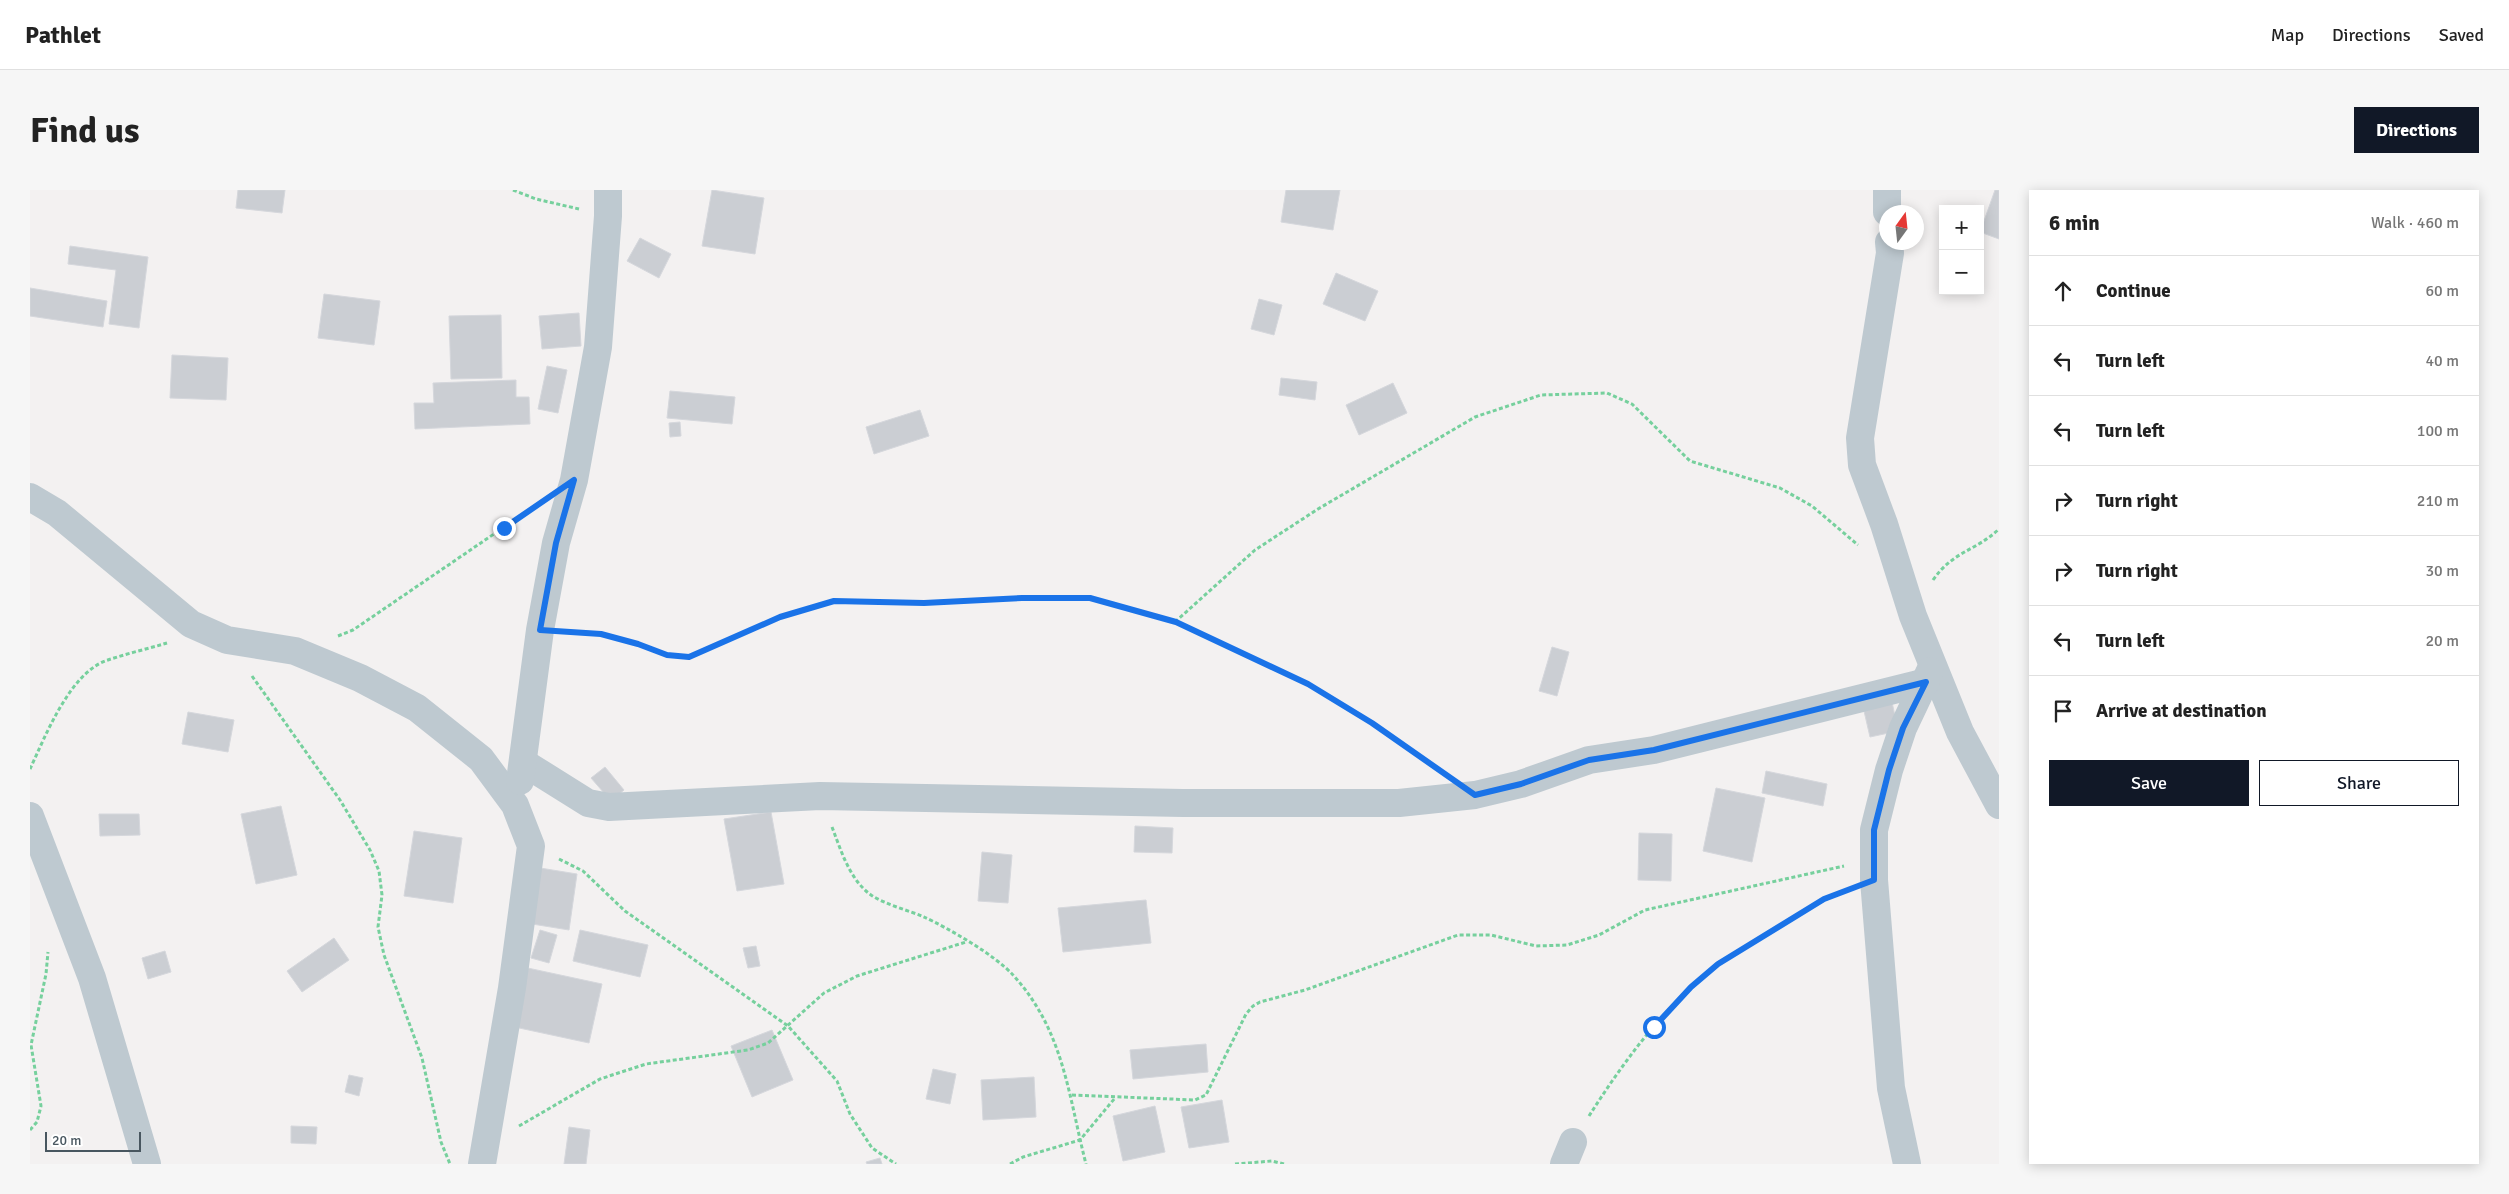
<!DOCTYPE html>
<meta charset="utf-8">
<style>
:root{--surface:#fff;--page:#f6f6f6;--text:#222;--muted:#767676;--line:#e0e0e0;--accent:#111827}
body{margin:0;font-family:Signika,sans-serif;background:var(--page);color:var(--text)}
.controls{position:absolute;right:15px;top:15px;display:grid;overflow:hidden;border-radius:0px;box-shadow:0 2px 12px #0003}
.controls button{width:45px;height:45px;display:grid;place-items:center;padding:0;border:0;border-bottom:1px solid var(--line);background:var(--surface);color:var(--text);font:25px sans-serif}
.compass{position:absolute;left:1849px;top:15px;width:45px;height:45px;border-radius:50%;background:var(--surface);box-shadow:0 2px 12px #0003;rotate:15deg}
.scale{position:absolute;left:15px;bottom:12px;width:96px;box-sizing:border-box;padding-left:5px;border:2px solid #48565f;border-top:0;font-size:14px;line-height:18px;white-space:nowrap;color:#48565f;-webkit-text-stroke:4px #fff;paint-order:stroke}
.stop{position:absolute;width:15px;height:15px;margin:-11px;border:4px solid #1a73e8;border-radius:50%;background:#fff}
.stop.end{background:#1a73e8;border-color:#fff;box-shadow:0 1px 5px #0008}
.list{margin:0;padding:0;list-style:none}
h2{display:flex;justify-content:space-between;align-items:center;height:65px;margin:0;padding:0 20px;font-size:21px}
h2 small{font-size:16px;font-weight:400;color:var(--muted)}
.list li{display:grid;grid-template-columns:32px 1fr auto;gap:15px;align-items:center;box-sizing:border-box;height:70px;padding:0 20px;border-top:1px solid var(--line)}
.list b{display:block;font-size:19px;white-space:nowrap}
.list em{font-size:16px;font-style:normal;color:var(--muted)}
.actions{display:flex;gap:10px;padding:15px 20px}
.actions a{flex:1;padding:11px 0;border:1px solid var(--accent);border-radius:0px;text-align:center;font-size:18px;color:var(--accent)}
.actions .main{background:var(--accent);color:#fff}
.icon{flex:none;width:28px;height:28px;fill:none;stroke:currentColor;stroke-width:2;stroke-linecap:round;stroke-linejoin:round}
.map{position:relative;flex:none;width:1969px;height:974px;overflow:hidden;border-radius:0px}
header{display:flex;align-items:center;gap:30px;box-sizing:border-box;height:70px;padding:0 25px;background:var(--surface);border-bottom:1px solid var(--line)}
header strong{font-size:24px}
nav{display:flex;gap:28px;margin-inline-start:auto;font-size:18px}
.intro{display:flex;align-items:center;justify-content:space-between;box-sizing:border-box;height:120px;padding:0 30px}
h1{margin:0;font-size:35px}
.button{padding:12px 22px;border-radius:0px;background:var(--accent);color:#fff;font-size:18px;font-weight:700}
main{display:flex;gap:30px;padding:0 30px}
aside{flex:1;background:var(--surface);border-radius:0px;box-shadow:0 2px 12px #0003}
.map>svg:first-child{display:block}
.building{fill:#cbced3;stroke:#d5d7dc}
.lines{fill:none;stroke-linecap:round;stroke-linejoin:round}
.path{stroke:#76d09d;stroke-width:3;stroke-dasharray:4 2.5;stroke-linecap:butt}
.minor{stroke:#bec9d0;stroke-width:28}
.route{stroke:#1a73e8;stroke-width:6}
</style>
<header>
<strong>Pathlet</strong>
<nav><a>Map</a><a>Directions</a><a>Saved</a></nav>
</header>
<div class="intro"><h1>Find us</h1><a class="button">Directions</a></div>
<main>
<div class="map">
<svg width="1969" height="974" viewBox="0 0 1969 974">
<rect width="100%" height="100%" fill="#f3f1f1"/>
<g class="building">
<polygon points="208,0 255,0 252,23 206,18"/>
<polygon points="682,0 734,8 725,64 672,56"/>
<polygon points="1256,0 1310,0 1303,40 1251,32"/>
<polygon points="1965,0 1969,0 1969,49 1950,42"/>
<polygon points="610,48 641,64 629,88 597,71"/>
<polygon points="40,56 118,67 109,138 79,134 86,80 38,74"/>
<polygon points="1306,83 1348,101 1335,131 1293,114"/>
<polygon points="0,98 77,111 73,137 0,126"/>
<polygon points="294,104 350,111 344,155 288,148"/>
<polygon points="1229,109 1252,115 1244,145 1221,139"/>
<polygon points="549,123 551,156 512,159 509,126"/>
<polygon points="471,125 472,188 421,189 419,126"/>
<polygon points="142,165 198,168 196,210 140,208"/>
<polygon points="517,176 537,180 528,223 508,219"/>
<polygon points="1251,188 1287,192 1285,210 1249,205"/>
<polygon points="486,190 486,207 499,207 500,234 385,239 384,213 404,213 403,193"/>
<polygon points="1363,193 1377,223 1329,245 1316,215"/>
<polygon points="640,201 705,207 702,234 637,228"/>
<polygon points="890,220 899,246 844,264 836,237"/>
<polygon points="650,232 651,246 640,247 639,233"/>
<polygon points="1522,457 1539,462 1527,506 1509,501"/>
<polygon points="1860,502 1868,541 1840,547 1831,508"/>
<polygon points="158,522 204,530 198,562 152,554"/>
<polygon points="575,577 594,600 581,611 561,588"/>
<polygon points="1736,581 1797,594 1793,616 1732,603"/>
<polygon points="1686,598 1735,608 1722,672 1673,661"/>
<polygon points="251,616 267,685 226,694 211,624"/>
<polygon points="741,622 754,694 707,701 694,629"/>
<polygon points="69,624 109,624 110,645 70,646"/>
<polygon points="1105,636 1143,638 1142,663 1104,662"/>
<polygon points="384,641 432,648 423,713 374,706"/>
<polygon points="1609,643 1642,644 1641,691 1608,690"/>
<polygon points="952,662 982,665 978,713 948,711"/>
<polygon points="504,677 547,684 539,740 496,733"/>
<polygon points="1116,710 1121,753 1033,762 1028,718"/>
<polygon points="510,740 527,745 519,773 501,768"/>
<polygon points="550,740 618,755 610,787 543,771"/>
<polygon points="304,748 319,770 272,802 257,781"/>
<polygon points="726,756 730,776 718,778 713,758"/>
<polygon points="135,761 141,782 118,789 112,768"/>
<polygon points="493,777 572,794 559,853 480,836"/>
<polygon points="742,840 763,890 722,907 701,856"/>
<polygon points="1176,854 1178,882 1103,889 1100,860"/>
<polygon points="903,879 926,884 920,914 896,909"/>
<polygon points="319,885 333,888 329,906 315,902"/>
<polygon points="1004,887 1006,927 953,930 951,890"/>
<polygon points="1192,910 1199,952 1159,958 1151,917"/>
<polygon points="1125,916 1135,962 1093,971 1083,926"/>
<polygon points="261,936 287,937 286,954 261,953"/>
<polygon points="539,937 560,940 556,974 534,974"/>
<polygon points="850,968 852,974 837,974 836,972"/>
</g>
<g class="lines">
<g class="path">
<polyline points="483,0 506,9 549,19"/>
<path d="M1903 390C1923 361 1946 361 1969 339"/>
<polyline points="1145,432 1225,360 1288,319 1445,227 1511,205 1577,203 1602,214 1660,271 1750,298 1782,316 1828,355"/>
<polyline points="541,442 571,444 608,454 637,465 659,467 750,427 804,411 893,413 992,408 1060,407 1145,432 1278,494 1342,533 1405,578"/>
<polyline points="308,446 323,440 505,316"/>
<polyline points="222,486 310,610 340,660 349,681 352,705 348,737 354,765 392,868 411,952 420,974"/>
<path d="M0 579C15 547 39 485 75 471 95 464 117 459 137 453"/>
<path d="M802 637C811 660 819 689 841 705 856 715 878 720 894 727 918 738 965 765 983 785 1034 841 1038 904 1056 974"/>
<polyline points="529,669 553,681 595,721 758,836 807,891 820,924 842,958 866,974"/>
<polyline points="1042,905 1165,910 1176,905 1216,824 1223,816 1230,812 1275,800 1428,745 1461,745 1506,756 1537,755 1569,745 1615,720 1814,676"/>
<path d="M1559 926C1594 871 1635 815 1687 776 1705 762 1726 751 1745 739 1768 725 1789 711 1815 701"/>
<polyline points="489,936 570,889 616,874 718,860 738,853 794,803 827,786 936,752"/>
<polyline points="0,940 7,932 11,916 1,855 16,784 18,762"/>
<polyline points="980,974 993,967 1050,950 1085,908"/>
<polyline points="1205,974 1242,971 1254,974"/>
</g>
<g class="minor">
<polyline points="1857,0 1857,22"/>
<polyline points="1859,52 1860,63 1830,248 1832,275 1854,334 1883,426 1930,542 1969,615"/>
<polyline points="0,307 27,323 161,434 197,450 265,461 330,488 387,518 451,569 485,615 501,656 482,798 452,974"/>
<polyline points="494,573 558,613 579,617 790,606 1153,613 1369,613 1445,605 1491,594 1559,570 1624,560 1896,492"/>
<polyline points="490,591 510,440 526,353 544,290 568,157 578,26 578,0"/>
<polyline points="0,626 62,788 117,974"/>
<polyline points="1534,974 1543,952"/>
<polyline points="1877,974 1861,898 1844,690 1844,640 1859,580 1873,538 1900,481"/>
</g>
</g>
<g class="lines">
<polyline class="route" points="474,338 544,290 526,353 510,440 571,444 608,454 637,465 659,467 750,427 804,411 894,413 992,408 1060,408 1146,432 1278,494 1342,533 1445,605 1491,594 1559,570 1624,560 1896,492 1873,538 1859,580 1844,640 1844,690 1794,709 1688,774 1661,797 1624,837"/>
</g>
</svg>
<div class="controls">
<button>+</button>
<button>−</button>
</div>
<svg class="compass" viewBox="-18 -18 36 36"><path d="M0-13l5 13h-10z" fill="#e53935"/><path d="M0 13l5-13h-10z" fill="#767676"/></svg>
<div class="scale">20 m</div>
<div class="stop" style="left:1624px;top:837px"></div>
<div class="stop end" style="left:474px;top:338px"></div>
</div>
<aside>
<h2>6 min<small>Walk · 460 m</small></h2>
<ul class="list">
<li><svg class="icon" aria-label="ahead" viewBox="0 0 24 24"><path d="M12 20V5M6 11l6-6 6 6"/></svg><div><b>Continue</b></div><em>60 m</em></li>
<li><svg class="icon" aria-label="left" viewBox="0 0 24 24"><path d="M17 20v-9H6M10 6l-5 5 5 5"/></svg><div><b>Turn left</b></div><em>40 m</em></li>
<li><svg class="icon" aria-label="left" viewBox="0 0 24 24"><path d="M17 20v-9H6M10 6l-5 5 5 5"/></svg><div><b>Turn left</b></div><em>100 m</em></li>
<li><svg class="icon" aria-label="right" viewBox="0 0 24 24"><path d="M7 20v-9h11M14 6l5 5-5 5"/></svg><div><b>Turn right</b></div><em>210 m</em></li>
<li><svg class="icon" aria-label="right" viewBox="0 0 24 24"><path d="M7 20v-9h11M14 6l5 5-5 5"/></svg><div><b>Turn right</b></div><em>30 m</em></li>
<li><svg class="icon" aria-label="left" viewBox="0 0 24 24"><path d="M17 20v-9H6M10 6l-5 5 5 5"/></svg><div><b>Turn left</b></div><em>20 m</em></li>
<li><svg class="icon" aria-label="arrive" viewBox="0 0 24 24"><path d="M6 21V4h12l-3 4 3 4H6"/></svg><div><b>Arrive at destination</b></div></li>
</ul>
<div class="actions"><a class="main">Save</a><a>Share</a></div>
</aside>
</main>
